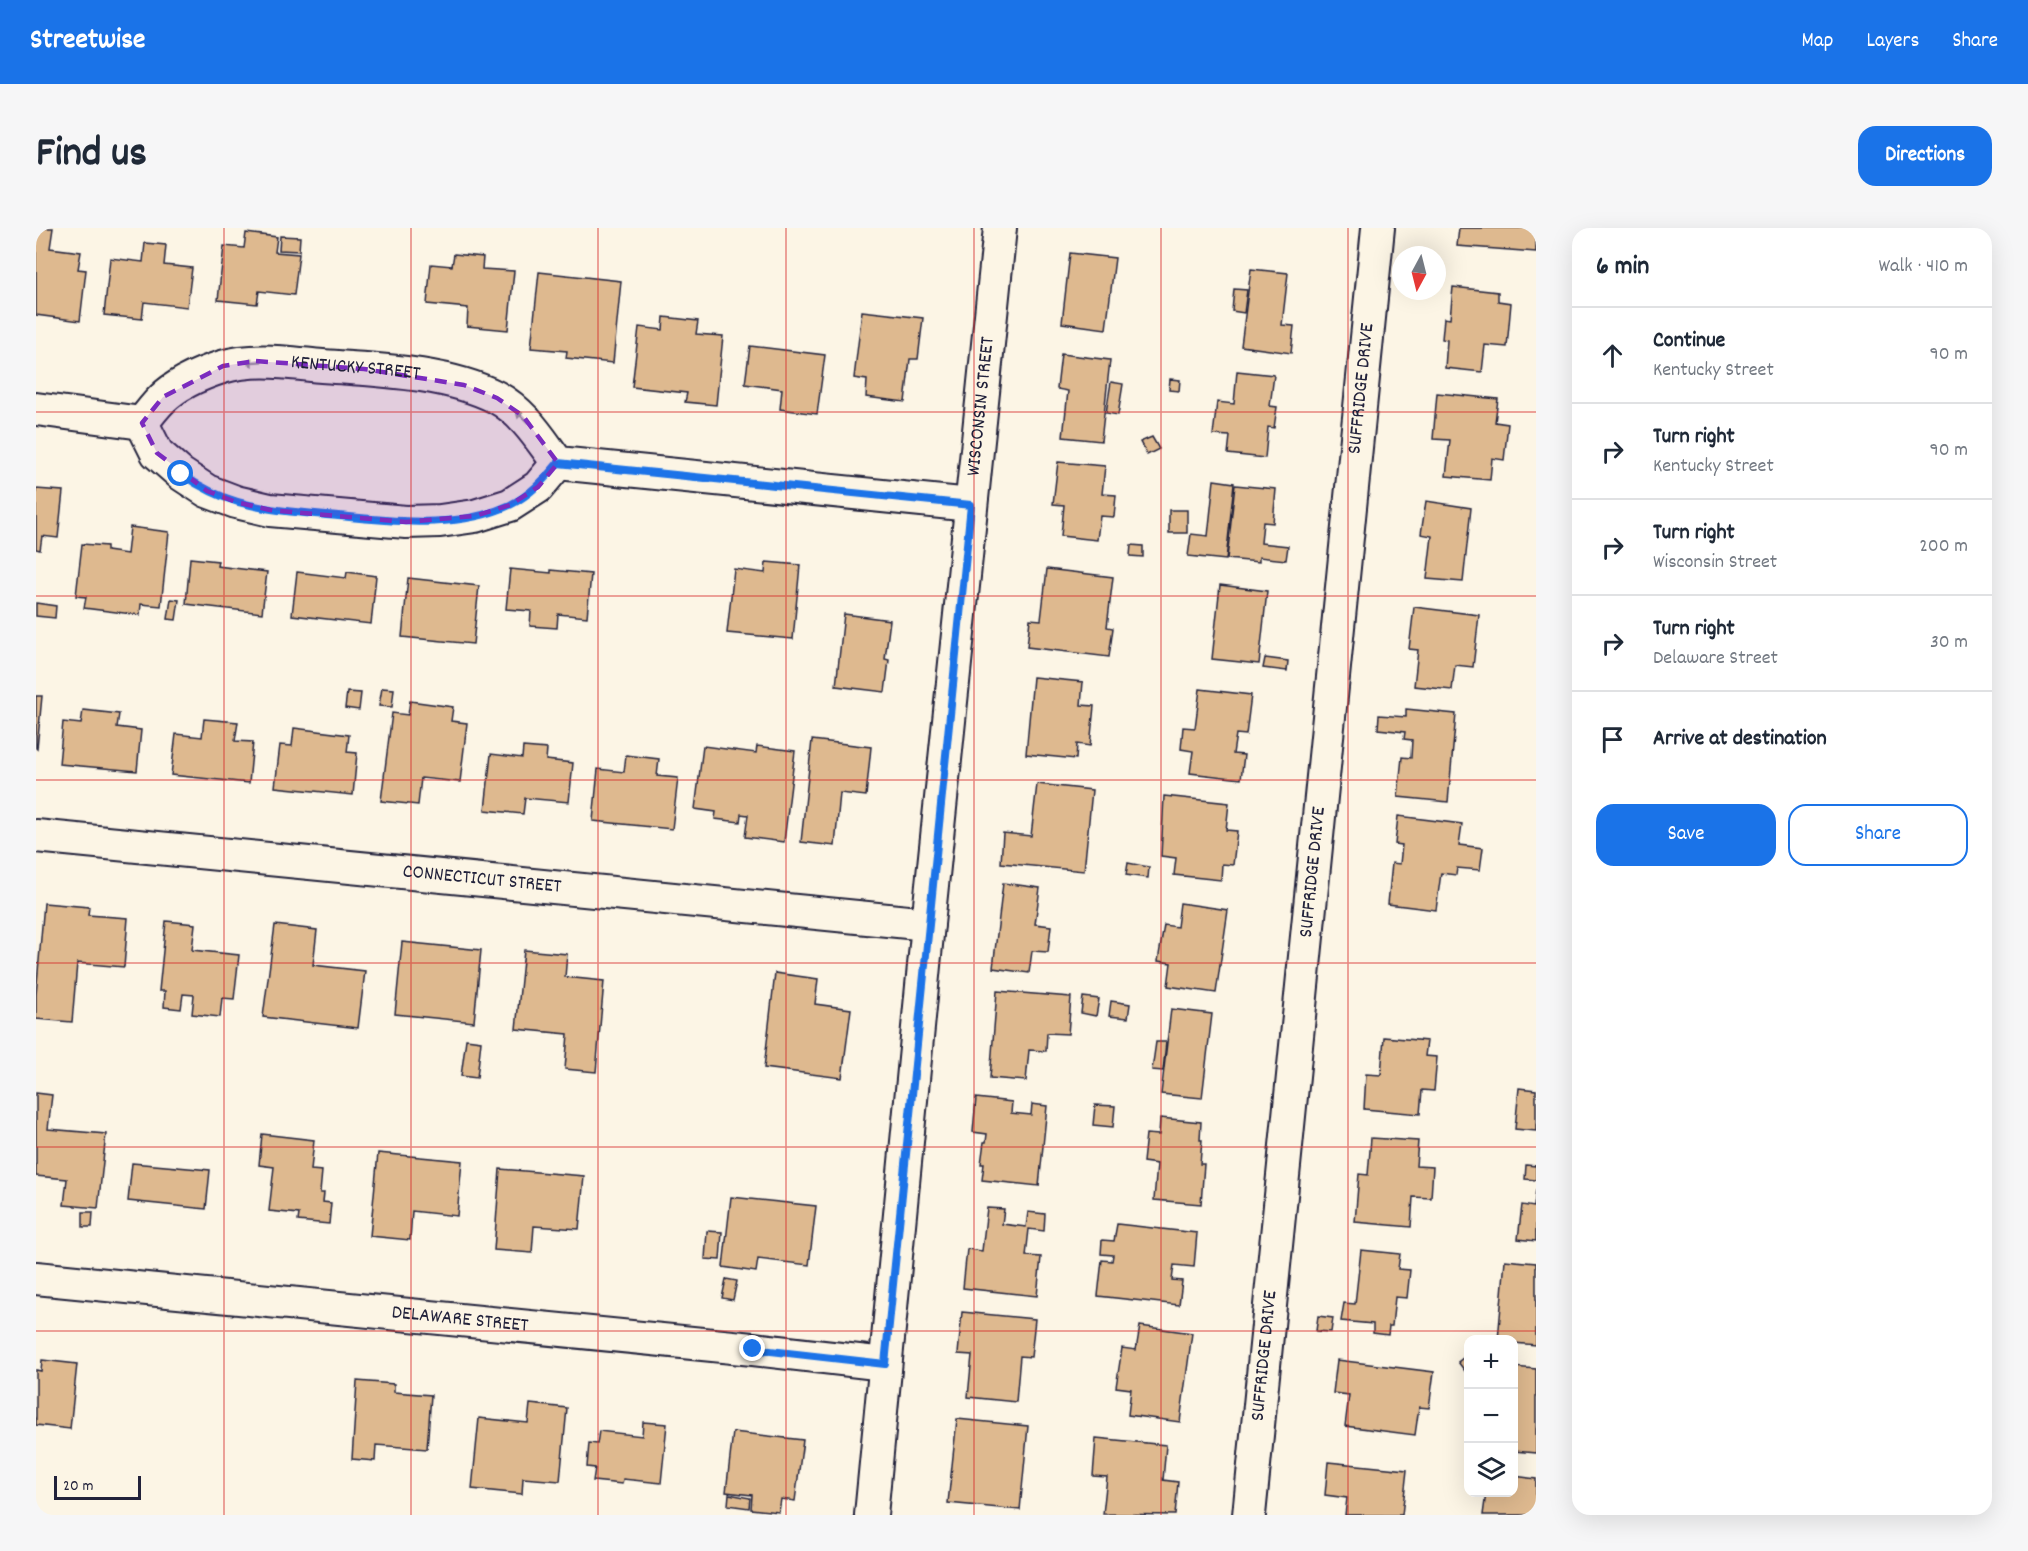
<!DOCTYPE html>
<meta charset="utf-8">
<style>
:root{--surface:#fff;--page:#f6f6f7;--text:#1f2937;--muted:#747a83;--line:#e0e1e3;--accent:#1a73e8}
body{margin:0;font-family:Dekko,sans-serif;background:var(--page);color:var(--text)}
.controls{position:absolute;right:18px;bottom:18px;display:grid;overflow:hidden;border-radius:12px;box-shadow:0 6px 24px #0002}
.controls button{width:54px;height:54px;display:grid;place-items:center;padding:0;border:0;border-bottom:2px solid var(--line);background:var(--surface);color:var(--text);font:30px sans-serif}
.compass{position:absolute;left:1356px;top:18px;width:54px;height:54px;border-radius:50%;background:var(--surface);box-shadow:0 6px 24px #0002;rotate:187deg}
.scale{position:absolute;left:18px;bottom:15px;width:87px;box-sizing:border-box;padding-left:6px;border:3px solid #22223b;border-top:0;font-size:16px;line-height:21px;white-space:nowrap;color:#22223b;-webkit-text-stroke:4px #fcf5e5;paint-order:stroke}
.stop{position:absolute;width:18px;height:18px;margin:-14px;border:4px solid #1a73e8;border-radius:50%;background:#fff}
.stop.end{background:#1a73e8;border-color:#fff;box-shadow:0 2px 6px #0008}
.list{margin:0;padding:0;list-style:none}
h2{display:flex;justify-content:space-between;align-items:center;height:78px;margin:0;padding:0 24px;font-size:26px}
h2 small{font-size:20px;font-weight:400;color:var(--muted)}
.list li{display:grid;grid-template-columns:39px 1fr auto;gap:18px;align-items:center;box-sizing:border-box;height:96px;padding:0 24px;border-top:2px solid var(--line)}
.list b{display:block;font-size:22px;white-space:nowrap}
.list p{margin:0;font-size:20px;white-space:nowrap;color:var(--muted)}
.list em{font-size:20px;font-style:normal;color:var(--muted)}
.actions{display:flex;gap:12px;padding:18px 24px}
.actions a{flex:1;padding:14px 0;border:2px solid var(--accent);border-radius:18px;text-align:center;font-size:21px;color:var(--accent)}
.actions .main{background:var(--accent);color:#fff}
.icon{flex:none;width:33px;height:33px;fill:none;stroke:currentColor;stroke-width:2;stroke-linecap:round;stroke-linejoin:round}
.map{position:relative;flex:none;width:1500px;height:1287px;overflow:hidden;border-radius:18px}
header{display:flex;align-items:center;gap:36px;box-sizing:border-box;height:84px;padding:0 30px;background:var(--accent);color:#fff}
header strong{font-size:28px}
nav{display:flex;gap:33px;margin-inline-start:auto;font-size:21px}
.intro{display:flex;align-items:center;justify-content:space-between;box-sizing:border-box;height:144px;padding:0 36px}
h1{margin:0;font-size:42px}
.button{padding:15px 27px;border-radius:18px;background:var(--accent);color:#fff;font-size:21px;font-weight:700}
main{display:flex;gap:36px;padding:0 36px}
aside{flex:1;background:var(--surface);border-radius:18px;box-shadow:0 6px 24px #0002}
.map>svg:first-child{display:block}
.building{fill:#deb98f;stroke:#22223b;stroke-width:1.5}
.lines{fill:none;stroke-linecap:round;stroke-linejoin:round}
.street-casing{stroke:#22223b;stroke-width:36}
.street{stroke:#fcf5e5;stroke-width:32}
.oneway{fill:#9a9698}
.route{stroke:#1a73e8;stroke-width:8}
.marked{fill:#7b2cbf;fill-opacity:0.2;stroke:#7b2cbf;stroke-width:4.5;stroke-dasharray:12 8;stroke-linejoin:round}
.grid{fill:none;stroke:#d62828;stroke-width:1.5;stroke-opacity:0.55}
.labels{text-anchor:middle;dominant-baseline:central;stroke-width:4.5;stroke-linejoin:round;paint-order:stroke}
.street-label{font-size:20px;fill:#22223b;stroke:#fcf5e5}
</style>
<header>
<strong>Streetwise</strong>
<nav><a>Map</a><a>Layers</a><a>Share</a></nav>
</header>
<div class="intro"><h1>Find us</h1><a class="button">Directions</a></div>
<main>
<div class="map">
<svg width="1500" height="1287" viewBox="0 0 1500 1287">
<rect width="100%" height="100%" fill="#fcf5e5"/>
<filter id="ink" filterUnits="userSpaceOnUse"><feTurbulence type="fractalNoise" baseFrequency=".0167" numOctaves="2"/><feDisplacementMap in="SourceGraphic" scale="12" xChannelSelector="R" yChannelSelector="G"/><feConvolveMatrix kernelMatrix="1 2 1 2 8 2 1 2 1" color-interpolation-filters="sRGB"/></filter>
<g filter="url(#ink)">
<g class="building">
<polygon points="0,0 17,0 14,20 45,24 42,41 50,42 44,93 0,87"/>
<polygon points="1423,0 1500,0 1500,24 1421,18"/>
<polygon points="210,5 241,9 239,24 263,26 258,67 223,63 221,76 182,72 188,18 208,20"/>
<polygon points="244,8 264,9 263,23 243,22"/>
<polygon points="109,15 130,17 128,37 156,40 151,79 108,74 106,91 68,87 74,30 107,34"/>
<polygon points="1034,25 1079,30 1070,101 1026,95"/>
<polygon points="418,26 447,29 446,41 478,43 472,102 431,98 432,80 391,76 395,36 416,38"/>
<polygon points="1215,41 1252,45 1246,97 1258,98 1255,125 1205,118"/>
<polygon points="503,44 585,53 577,135 530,130 531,123 495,120"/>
<polygon points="1417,59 1462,64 1462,73 1475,75 1471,119 1449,117 1446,144 1409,140 1411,112 1406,111 1408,90 1414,91"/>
<polygon points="1198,61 1211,62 1208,85 1196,83"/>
<polygon points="826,83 887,90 882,131 874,131 869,174 830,169 831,152 818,150"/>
<polygon points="628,89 662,93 660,106 687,108 680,177 649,174 651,165 596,159 603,99 627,102"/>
<polygon points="714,118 789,127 781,186 744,181 746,161 709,156"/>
<polygon points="1025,126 1074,132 1065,213 1027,209 1032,163 1021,161"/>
<polygon points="1201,143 1238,147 1234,178 1241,179 1238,200 1232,199 1229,230 1192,226 1194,208 1177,207 1181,174 1198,176"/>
<polygon points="1134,151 1144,152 1143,163 1133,162"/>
<polygon points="1075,154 1087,156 1082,187 1070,185"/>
<polygon points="1401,165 1462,171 1459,194 1472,196 1468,232 1456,230 1454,252 1410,248 1414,212 1397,211"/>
<polygon points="1116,209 1123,221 1111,227 1104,214"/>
<polygon points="1022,234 1069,238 1066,266 1080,267 1078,289 1064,288 1061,312 1025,308 1028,277 1017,276"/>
<polygon points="1178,252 1198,255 1190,332 1152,328 1155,306 1172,308"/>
<polygon points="1199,257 1240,261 1237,295 1227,294 1225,315 1252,318 1250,332 1223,329 1223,334 1191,331"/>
<polygon points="0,261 27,263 22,310 6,308 4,322 0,321"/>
<polygon points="1390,273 1435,280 1427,354 1391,351 1396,308 1385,306"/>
<rect x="1133" y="282" width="18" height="23"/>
<polygon points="94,299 133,304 125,378 105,376 104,387 48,380 50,369 40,368 46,316 71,318 71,323 91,326"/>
<polygon points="1095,317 1107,318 1107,329 1094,328"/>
<polygon points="154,330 182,333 181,338 231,344 226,385 150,376"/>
<polygon points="730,334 764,337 757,411 691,405 698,341 729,345"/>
<polygon points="474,341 515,345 515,342 555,346 551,389 522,386 521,400 494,398 495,383 470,381"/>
<polygon points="1011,341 1077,349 1071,399 1077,400 1073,429 991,419 994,391 1005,392"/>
<polygon points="261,344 310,350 311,344 340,348 335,396 256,387"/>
<polygon points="372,350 443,358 437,416 366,409"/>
<polygon points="1184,357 1231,363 1223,436 1176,431"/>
<polygon points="135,371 143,372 140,392 132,391"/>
<polygon points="0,375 20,378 19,390 0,388"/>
<polygon points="1378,379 1443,387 1437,439 1419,437 1416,462 1378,458 1382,422 1373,421"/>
<polygon points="808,386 854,392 849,431 853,432 849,464 800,458"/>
<polygon points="1229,430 1252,433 1251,443 1227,440"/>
<polygon points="997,449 1047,454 1045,477 1058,478 1054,518 1041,516 1040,531 990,526"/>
<polygon points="346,460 358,461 356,479 343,478"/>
<polygon points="1164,461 1215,467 1210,507 1200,506 1197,526 1208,527 1205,551 1154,545 1157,523 1145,521 1147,499 1159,500"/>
<polygon points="311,464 325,465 323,482 309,480"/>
<polygon points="0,468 6,468 1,521 0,520"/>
<polygon points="374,473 417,479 415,493 431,495 424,554 385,550 382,577 345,573 356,485 372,487"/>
<polygon points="1370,481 1420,486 1412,574 1362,569 1366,529 1375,530 1376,512 1368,511 1369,504 1342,501 1343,487 1370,489"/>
<polygon points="47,482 83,486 81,499 105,502 101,543 23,536 27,494 45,496"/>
<polygon points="168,491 202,494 199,513 217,514 213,555 135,547 140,506 166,509"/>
<polygon points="258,500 313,507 311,524 321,525 317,567 239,559 244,517 256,518"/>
<polygon points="776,512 835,519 830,568 804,565 799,618 765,614"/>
<polygon points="667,518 720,525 721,518 759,523 748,614 709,609 712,587 705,586 704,594 679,591 680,584 659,581"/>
<polygon points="487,519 511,521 510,532 537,535 533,574 489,570 487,586 449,582 455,526 486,530"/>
<polygon points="590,527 623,531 621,548 642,550 636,601 557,593 562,541 588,544"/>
<polygon points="1001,556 1056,562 1048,643 965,635 967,605 995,608"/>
<polygon points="1128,568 1193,575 1190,602 1201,603 1197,637 1186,636 1185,652 1138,647 1140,630 1125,628"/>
<polygon points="1362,588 1426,596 1423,617 1447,620 1444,642 1421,640 1420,647 1405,645 1400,682 1352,676 1356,635 1364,636 1366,617 1359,616"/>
<polygon points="1092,635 1113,639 1112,650 1090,647"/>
<polygon points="967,655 1004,660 999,696 1015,698 1012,724 996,723 993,745 957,740"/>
<polygon points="8,675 53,679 52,687 92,690 88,739 41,735 36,794 0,791 0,767"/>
<polygon points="1144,675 1192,682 1180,765 1132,758 1135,735 1122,733 1128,697 1141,699"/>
<polygon points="130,693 159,696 156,722 203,727 198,771 186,770 184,789 156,786 158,767 147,766 145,781 128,779 129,763 123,763"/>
<polygon points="239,697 281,702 277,737 329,743 322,800 227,789"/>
<polygon points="366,714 445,722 438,794 359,786"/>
<polygon points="488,722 531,726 529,749 568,753 560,844 529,841 532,806 480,801"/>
<polygon points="739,745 782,751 779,776 815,781 806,850 728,840"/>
<polygon points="961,763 1035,769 1032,806 1011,805 1010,823 993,822 990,853 954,850"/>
<polygon points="1047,769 1063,771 1060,788 1045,785"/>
<polygon points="1075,773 1094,776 1092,790 1073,788"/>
<polygon points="1135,781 1176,786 1166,870 1125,866"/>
<polygon points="1348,809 1391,813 1389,828 1401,829 1398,863 1386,862 1384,886 1328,881 1330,846 1345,847"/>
<polygon points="430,811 445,813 441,850 425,848"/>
<polygon points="1120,814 1130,814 1127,843 1116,842"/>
<polygon points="1483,860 1500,862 1500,903 1479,901"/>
<polygon points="0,865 16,867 12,901 70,906 62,980 28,977 31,951 0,948"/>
<polygon points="940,870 976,874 975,885 995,887 996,876 1011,878 1003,958 946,952 948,936 945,936 948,914 950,914 951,906 937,904"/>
<polygon points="1059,877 1079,878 1077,899 1057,897"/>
<polygon points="1124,890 1165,894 1164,912 1166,912 1164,936 1168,936 1165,976 1118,972 1121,936 1107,934 1110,906 1123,907"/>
<polygon points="226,906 278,912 275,942 286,943 284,965 288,965 287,974 295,975 293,996 262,993 263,986 233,983 238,939 223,937"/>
<polygon points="1335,910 1382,913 1380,938 1397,939 1395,970 1377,969 1375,999 1319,994 1323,946 1332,947"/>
<polygon points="342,925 426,933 421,988 376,983 374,1012 334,1008"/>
<polygon points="96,935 174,942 170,981 92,973"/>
<polygon points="1490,937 1500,938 1500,952 1489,951"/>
<polygon points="464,941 548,948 543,1001 498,998 496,1025 458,1022"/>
<polygon points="1500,961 1500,1013 1482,1011 1486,977 1498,979"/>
<polygon points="695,969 780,978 773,1037 722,1031 720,1044 687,1039"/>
<polygon points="951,980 968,981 966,996 990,999 992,984 1009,986 1008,1003 993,1001 990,1028 1005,1029 1001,1068 927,1060 931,1021 946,1023"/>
<polygon points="47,984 57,984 56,999 47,999"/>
<polygon points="1081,996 1161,1005 1158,1039 1138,1037 1136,1052 1146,1053 1143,1077 1062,1068 1066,1032 1076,1033 1077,1027 1065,1026 1066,1012 1078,1013"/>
<polygon points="671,1003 686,1004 684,1032 669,1031"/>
<polygon points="1325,1022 1364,1026 1362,1041 1374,1042 1371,1070 1359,1069 1356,1098 1353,1098 1352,1107 1337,1105 1337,1096 1305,1093 1308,1075 1319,1076"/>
<polygon points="1469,1032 1500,1035 1500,1117 1478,1115 1478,1112 1462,1112"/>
<polygon points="690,1051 701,1053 697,1072 686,1070"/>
<polygon points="926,1084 999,1091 995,1129 984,1128 980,1174 932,1169 936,1127 922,1126"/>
<polygon points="1282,1088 1297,1090 1295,1104 1280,1103"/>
<polygon points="1104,1098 1156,1105 1144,1194 1092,1187 1095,1161 1080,1159 1086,1120 1100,1122"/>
<polygon points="1432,1126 1432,1147 1422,1134"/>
<polygon points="6,1132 41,1136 34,1201 0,1197 0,1142 5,1143"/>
<polygon points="1301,1132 1398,1144 1393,1180 1383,1179 1379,1207 1309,1198 1313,1167 1297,1165"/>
<polygon points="1478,1139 1500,1141 1500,1225 1478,1223"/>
<polygon points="321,1153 358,1156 358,1164 395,1167 391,1221 340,1217 339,1233 316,1231"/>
<polygon points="494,1176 531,1180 524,1253 487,1250 486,1266 436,1261 443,1190 492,1195"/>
<polygon points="921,1191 992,1198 984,1282 912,1275"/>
<polygon points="607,1194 631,1196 625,1255 587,1251 586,1256 557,1253 559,1240 551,1239 553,1215 561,1216 563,1203 606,1208"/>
<polygon points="697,1204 767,1212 759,1273 745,1271 743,1284 715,1281 716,1267 690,1264"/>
<polygon points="1060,1210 1130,1217 1127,1252 1142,1254 1139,1287 1067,1286 1071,1249 1057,1248"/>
<polygon points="1292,1234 1371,1242 1366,1287 1309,1287 1311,1270 1289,1267"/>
<polygon points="1478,1248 1500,1251 1500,1287 1447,1287 1450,1265 1470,1267 1471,1264 1478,1264"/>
<polygon points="693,1266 714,1270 713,1280 692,1277"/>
</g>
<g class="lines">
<defs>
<g id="street">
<polyline points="0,181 106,195"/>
<path id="s1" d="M106 195C112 187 119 178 126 171 141 156 167 145 186 139 218 129 253 135 286 138 341 142 410 144 460 169 488 184 504 211 522 235L935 277"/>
<polyline points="106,195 121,225 145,246 171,263 200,274 234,282 370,294 404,293 439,288 474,277 502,259 522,235"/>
<path id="s2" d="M0 608 892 696"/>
<path id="s3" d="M0 1050 717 1121 849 1136"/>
<path id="s4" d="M835 1287 892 696 964 0"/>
<path id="s5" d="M1213 1287 1342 0"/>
</g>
</defs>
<use href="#street" class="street-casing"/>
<use href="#street" class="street"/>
</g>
<defs><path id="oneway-solid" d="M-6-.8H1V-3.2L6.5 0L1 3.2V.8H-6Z" transform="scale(1.5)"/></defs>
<g class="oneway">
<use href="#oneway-solid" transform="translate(218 134) rotate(176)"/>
<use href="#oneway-solid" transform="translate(486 189) rotate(-136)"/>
</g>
</g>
<g class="lines" filter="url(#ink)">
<path class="route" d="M145 246C163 258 181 268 202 274 235 283 268 285 302 288 359 293 421 302 474 277 494 267 508 252 522 235L935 277 849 1136 717 1121"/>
</g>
<path class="marked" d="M220 133 328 141 428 157 461 170 487 188 522 235 502 259 474 277 439 288 370 294 234 282 200 274 171 263 121 225 106 195 127 169 187 138Z"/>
<path class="grid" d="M188 0V1287M375 0V1287M562 0V1287M750 0V1287M938 0V1287M1125 0V1287M1312 0V1287M0 184H1500M0 368H1500M0 552H1500M0 735H1500M0 919H1500M0 1103H1500"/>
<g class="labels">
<g class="street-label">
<text stroke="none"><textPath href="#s1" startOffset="234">KENTUCKY STREET</textPath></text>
<text stroke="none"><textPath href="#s5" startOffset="1132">SUFFRIDGE DRIVE</textPath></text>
<text stroke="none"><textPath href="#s4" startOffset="1114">WISCONSIN STREET</textPath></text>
<text stroke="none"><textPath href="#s5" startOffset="646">SUFFRIDGE DRIVE</textPath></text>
<text stroke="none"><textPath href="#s2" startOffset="448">CONNECTICUT STREET</textPath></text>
<text stroke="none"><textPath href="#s3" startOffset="426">DELAWARE STREET</textPath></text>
<text stroke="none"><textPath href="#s5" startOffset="160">SUFFRIDGE DRIVE</textPath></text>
</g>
</g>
</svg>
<div class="controls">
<button>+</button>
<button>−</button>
<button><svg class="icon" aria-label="layers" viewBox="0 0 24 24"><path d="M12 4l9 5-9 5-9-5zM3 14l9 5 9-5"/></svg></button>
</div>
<svg class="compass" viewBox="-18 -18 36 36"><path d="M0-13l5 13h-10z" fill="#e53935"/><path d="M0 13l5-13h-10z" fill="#747a83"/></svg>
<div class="scale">20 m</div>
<div class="stop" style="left:145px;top:246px"></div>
<div class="stop end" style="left:717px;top:1121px"></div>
</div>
<aside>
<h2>6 min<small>Walk · 410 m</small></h2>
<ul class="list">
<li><svg class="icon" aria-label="ahead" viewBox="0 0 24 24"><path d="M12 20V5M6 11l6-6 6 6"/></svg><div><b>Continue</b><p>Kentucky Street</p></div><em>90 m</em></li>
<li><svg class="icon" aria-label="right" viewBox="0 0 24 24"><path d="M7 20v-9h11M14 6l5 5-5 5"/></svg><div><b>Turn right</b><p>Kentucky Street</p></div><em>90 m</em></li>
<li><svg class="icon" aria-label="right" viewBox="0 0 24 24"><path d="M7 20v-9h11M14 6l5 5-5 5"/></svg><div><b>Turn right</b><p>Wisconsin Street</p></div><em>200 m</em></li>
<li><svg class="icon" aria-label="right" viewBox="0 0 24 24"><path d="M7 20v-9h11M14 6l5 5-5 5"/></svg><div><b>Turn right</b><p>Delaware Street</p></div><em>30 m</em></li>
<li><svg class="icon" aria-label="arrive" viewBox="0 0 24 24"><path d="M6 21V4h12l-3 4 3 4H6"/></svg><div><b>Arrive at destination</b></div></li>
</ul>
<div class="actions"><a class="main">Save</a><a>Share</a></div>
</aside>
</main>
